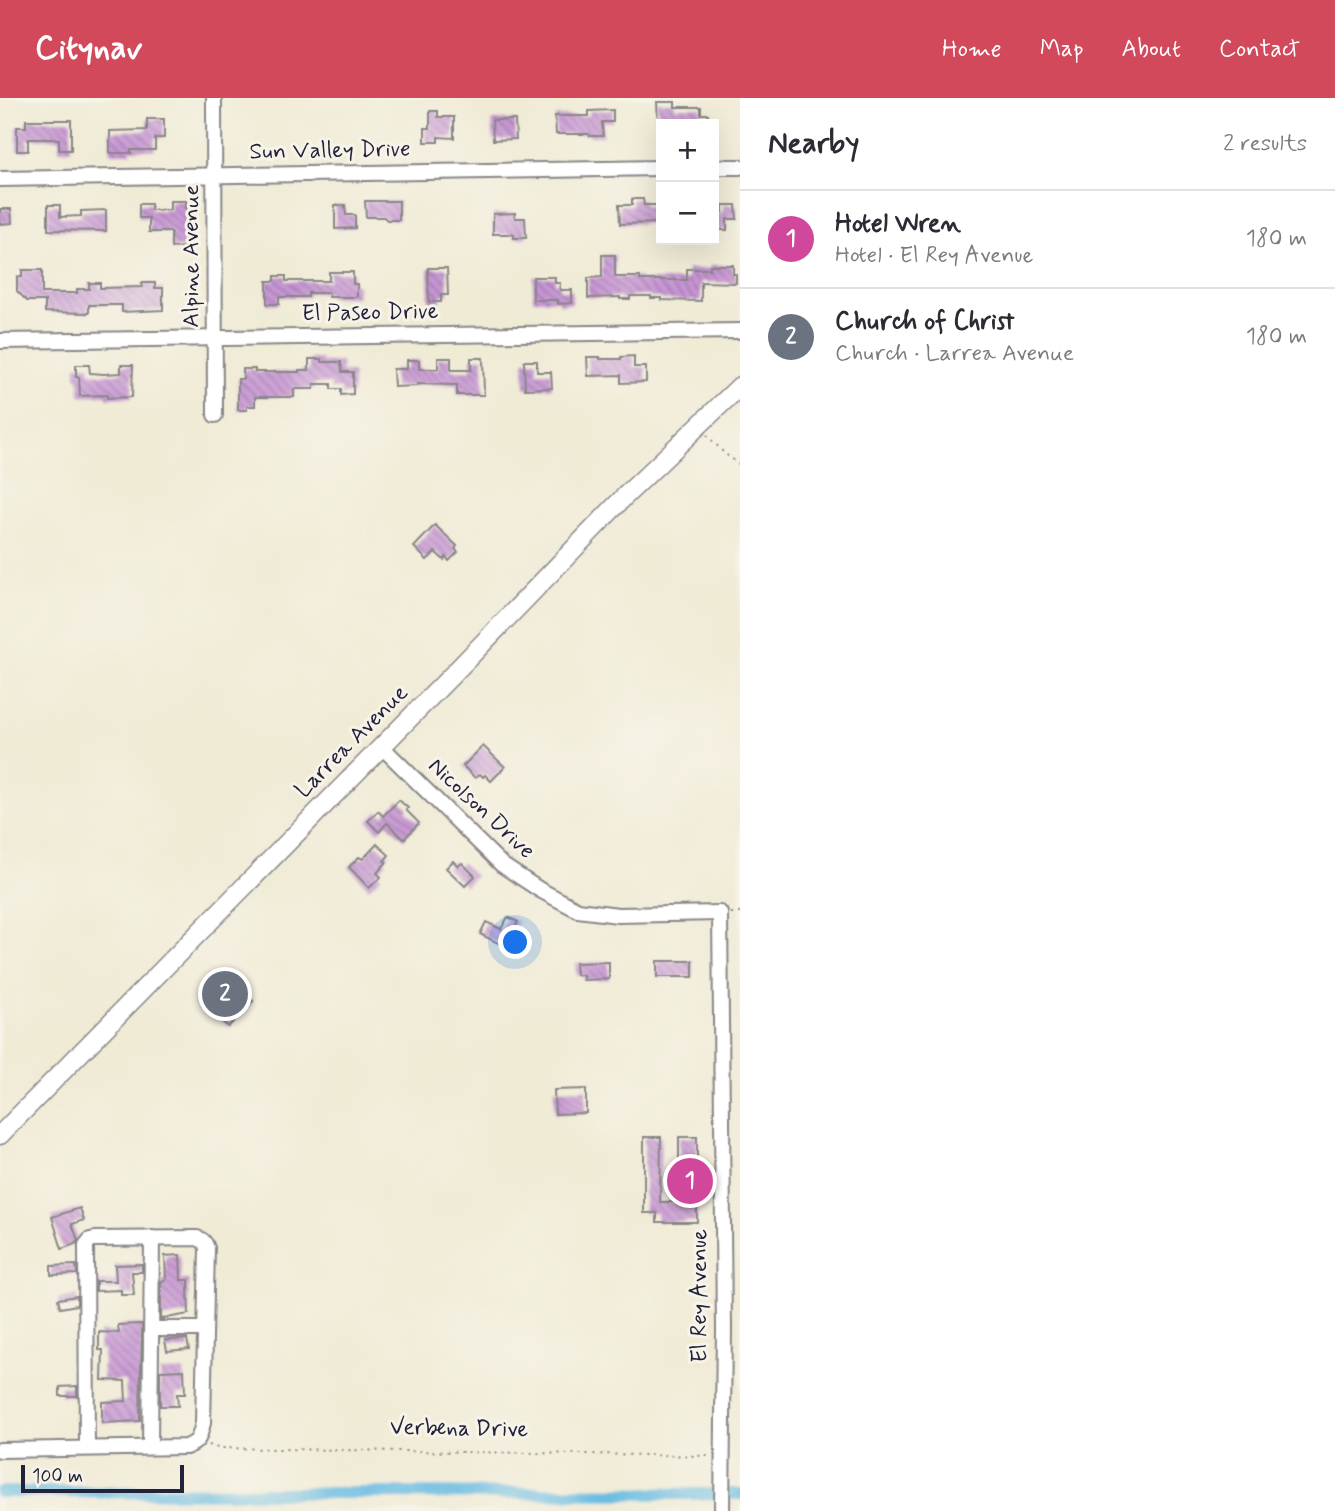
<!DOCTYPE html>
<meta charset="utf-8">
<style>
:root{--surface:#fff;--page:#f2f2f3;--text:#2b2b33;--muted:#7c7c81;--line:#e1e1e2;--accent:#d1495b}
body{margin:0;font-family:Mynerve,sans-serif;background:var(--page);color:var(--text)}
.controls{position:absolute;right:21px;top:21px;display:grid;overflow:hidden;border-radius:0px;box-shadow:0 7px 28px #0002}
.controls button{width:63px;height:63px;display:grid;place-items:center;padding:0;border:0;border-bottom:2px solid var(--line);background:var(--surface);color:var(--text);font:35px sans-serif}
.scale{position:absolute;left:21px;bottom:18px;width:163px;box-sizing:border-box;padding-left:7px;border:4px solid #22223b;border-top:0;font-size:19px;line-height:24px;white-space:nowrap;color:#22223b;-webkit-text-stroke:5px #f7f3e8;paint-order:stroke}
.you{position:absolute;left:516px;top:845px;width:24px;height:24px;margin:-18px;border:5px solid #fff;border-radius:50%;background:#1a73e8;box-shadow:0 0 0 10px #1a73e833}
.badge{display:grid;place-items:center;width:46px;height:46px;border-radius:50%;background:var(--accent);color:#fff;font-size:23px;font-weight:700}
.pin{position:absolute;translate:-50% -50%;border:4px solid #fff;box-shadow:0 2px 7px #0006}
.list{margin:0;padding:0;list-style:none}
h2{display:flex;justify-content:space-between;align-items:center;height:91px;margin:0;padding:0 28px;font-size:30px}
h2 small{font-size:23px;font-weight:400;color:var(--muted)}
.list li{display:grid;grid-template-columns:46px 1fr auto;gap:21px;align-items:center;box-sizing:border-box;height:98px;padding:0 28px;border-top:2px solid var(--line)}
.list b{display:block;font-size:26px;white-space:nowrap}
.list p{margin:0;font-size:23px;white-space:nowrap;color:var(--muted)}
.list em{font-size:23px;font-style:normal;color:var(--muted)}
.map{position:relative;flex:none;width:740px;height:1413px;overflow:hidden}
header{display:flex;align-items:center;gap:42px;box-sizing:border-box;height:98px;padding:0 35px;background:var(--accent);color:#fff}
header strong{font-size:33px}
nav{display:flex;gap:38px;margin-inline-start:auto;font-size:24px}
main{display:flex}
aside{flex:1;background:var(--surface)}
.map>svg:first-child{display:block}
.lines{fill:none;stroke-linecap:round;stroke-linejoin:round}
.canal{stroke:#65bae1;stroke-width:12}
.building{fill:url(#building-back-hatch)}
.minor-casing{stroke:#898688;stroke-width:18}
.major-casing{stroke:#898688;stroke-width:21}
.path{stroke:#898688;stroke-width:2;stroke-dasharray:2 5;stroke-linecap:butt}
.minor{stroke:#fff;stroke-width:14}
.major{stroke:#fff;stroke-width:18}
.labels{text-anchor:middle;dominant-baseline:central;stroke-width:6;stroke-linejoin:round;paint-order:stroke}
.street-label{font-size:23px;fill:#22223b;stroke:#f7f3e8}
</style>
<header>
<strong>Citynav</strong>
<nav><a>Home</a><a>Map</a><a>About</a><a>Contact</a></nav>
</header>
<main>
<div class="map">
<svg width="740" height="1413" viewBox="0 0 740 1413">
<defs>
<pattern id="building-back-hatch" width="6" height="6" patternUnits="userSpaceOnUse" patternTransform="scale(1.75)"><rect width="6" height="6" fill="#c694d3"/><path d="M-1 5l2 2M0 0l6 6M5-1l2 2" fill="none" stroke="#a078ac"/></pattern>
</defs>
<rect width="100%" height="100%" fill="#f7f3e8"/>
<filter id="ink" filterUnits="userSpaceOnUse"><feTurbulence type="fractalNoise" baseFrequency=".0143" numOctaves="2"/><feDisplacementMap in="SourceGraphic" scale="14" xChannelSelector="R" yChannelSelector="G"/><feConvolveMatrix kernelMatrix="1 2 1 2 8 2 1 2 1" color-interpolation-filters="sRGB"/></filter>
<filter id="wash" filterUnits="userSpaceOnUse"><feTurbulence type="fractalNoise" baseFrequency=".00686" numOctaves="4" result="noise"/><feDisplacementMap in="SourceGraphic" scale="28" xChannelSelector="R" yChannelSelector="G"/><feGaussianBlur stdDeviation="1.57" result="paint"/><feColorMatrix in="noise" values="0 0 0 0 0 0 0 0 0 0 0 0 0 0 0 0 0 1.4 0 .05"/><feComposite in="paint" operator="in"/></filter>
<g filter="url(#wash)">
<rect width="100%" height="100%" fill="#f0ebd5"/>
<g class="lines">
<polyline class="canal" points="0,1394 740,1396"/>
</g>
<g id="blocks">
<g class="building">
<polygon points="657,4 675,4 675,9 701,9 701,16 708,16 708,26 658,26"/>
<polygon points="613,12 613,24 602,24 603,38 590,38 589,36 556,36 555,18 589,18 589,13"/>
<polygon points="430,13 438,13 438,19 454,19 454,40 438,39 438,44 425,44 425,30 430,30"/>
<polygon points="147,21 164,21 164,40 155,40 155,52 131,52 131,55 110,55 110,33 147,32"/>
<polygon points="26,22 71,22 71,52 59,52 59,41 28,41 28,53 17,53 17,29 26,29"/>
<polygon points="492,22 515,22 516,41 493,42"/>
<polygon points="632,101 643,101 644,107 661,107 661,125 620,126 619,107 632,107"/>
<polygon points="170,103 186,103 186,123 191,123 191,135 186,135 186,149 171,150 171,134 149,134 149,120 139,120 139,106 151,106 151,112 170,112"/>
<polygon points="365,103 399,103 399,122 387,122 384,119 366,119"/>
<polygon points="48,107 60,107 60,119 81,118 81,113 106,112 106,133 48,132"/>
<polygon points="335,107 345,107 346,117 355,117 355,130 335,131"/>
<polygon points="723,107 736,107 737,121 727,121 727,132 714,132 714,114 723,114"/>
<polygon points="0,111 11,111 12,125 0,126"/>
<polygon points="515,115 515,120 525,120 526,140 514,140 514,136 493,136 493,116"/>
<polygon points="602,157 615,157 615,179 640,179 640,182 687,182 687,171 710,171 710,167 733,167 733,176 736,176 736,185 701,184 701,203 662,202 662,200 651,200 651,198 630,198 630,201 620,201 620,199 588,200 588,180 602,179"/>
<polygon points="428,170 447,170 448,197 441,197 441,204 429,204"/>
<polygon points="22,172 42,172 42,195 77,195 77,191 89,191 89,185 100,185 100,190 142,189 142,185 155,185 155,190 163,190 163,212 122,214 122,207 89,207 89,215 45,214 45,203 27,203 17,193 17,179 22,179"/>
<polygon points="329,174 353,174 353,186 357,186 357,199 329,199 329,195 308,195 308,199 279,199 279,206 267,206 267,183 275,183 275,178 286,178 286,183 329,183"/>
<polygon points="533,179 555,179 555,185 560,185 560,192 572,192 572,205 558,206 558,202 533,202"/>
<polygon points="634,258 634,269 646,269 646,284 621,285 621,277 588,278 587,259 600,259 600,261 621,261 621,259"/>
<polygon points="438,260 451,260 451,272 471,272 471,260 483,260 484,297 457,297 457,287 417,286 417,288 394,289 393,271 407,271 407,262 419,262 419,271 438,271"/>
<polygon points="309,261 322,261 322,264 341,264 342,274 353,274 353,296 341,297 341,291 331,291 331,286 314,286 314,291 294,291 294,299 255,299 255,308 247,308 247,312 238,312 238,281 243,281 243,271 255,271 255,274 299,274 299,272 309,272"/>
<polygon points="524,263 537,263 537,274 551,274 552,290 525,291"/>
<polygon points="76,267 89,267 90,275 104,276 121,275 121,267 133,267 132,299 107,300 107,297 80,298 79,279 76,279"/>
<polygon points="435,427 457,448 455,451 458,454 449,463 446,459 444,462 435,454 427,462 414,449"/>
<polygon points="483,648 505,669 491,683 485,677 483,679 480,676 475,680 463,668"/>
<polygon points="399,702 408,710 406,712 419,725 404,741 387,725 379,734 368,723 378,713 383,718"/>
<polygon points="377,746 389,757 384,763 387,764 377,775 381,779 369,790 349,769 359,759 363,761"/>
<polygon points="453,763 458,768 462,765 475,778 465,788 446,770"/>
<polygon points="508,819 518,824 506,849 480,836 486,824 501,831"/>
<rect x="657" y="863" width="36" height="16"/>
<polygon points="609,864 609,881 583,882 583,877 576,877 575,865"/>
<polygon points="229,881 253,903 228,929 214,916 225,905 215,896"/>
<polygon points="586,991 586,1015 555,1016 554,992"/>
<polygon points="644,1039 661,1039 660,1104 679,1104 679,1039 697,1039 697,1124 657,1124 657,1115 644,1115"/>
<polygon points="80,1110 84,1122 72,1126 78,1142 77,1145 62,1151 52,1119"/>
<polygon points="180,1157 181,1182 189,1182 189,1191 188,1191 189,1216 161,1221 161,1183 166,1182 165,1158"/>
<polygon points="142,1166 142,1174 132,1174 134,1197 121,1197 121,1192 96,1193 96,1183 116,1183 115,1167"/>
<polygon points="76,1167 77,1176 51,1177 51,1168"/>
<polygon points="77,1198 77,1207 60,1210 58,1201"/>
<polygon points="142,1226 140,1323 102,1325 102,1304 126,1303 125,1283 102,1282 103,1252 99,1252 99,1234 119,1235 118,1227"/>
<polygon points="187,1241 189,1251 167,1253 165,1242"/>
<polygon points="184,1272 185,1296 177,1296 178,1308 160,1308 160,1273"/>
<polygon points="77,1288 77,1298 60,1298 60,1289"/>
</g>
</g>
</g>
<g filter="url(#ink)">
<use href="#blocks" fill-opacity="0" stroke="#898688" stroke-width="2"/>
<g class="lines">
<defs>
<g id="minor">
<polyline points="214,0 215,317"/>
<polyline points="714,69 740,69"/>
<polyline points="0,81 661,70"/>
<polyline points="0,243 740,233"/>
<polyline points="382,649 502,767 540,792 578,812 618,817 720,815 724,1231 722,1413"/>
<polyline points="152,1231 204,1231"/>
<polyline points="150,1349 152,1140"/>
<path d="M0 1352 186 1349C200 1344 199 1339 203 1325L207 1150C205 1144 203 1142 197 1140L95 1141 90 1142 86 1147 87 1350"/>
</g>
<polyline id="major" points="0,1037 456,573 625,398 740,288"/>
</defs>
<use href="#minor" class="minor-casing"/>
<use href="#major" class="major-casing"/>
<g class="path">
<polyline points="707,337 724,355 740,367"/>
<polyline points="731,815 740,815"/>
<polyline points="209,1347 218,1350 710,1358"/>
</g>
<use href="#minor" class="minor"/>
<use href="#major" class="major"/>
</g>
</g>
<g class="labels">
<g class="street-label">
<text transform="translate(330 53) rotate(-1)">Sun Valley Drive</text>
<text transform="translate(192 158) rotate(-90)">Alpine Avenue</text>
<text transform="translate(370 215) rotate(-1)">El Paseo Drive</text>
<text transform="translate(352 644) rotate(-45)">Larrea Avenue</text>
<text transform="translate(481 711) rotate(43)">Nicolson Drive</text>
<text transform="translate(700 1198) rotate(-90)">El Rey Avenue</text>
<text transform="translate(459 1331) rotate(1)">Verbena Drive</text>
</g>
</g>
</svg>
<div class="controls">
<button>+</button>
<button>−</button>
</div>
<div class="scale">100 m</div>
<div class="you"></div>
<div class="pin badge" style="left:690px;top:1083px;background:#d1479c">1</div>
<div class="pin badge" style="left:225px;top:896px;background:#6b7280">2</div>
</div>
<aside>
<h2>Nearby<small>2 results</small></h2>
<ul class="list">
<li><span class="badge" style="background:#d1479c">1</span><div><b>Hotel Wren</b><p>Hotel · El Rey Avenue</p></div><em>180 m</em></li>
<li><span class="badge" style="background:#6b7280">2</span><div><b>Church of Christ</b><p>Church · Larrea Avenue</p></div><em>180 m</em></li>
</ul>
</aside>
</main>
